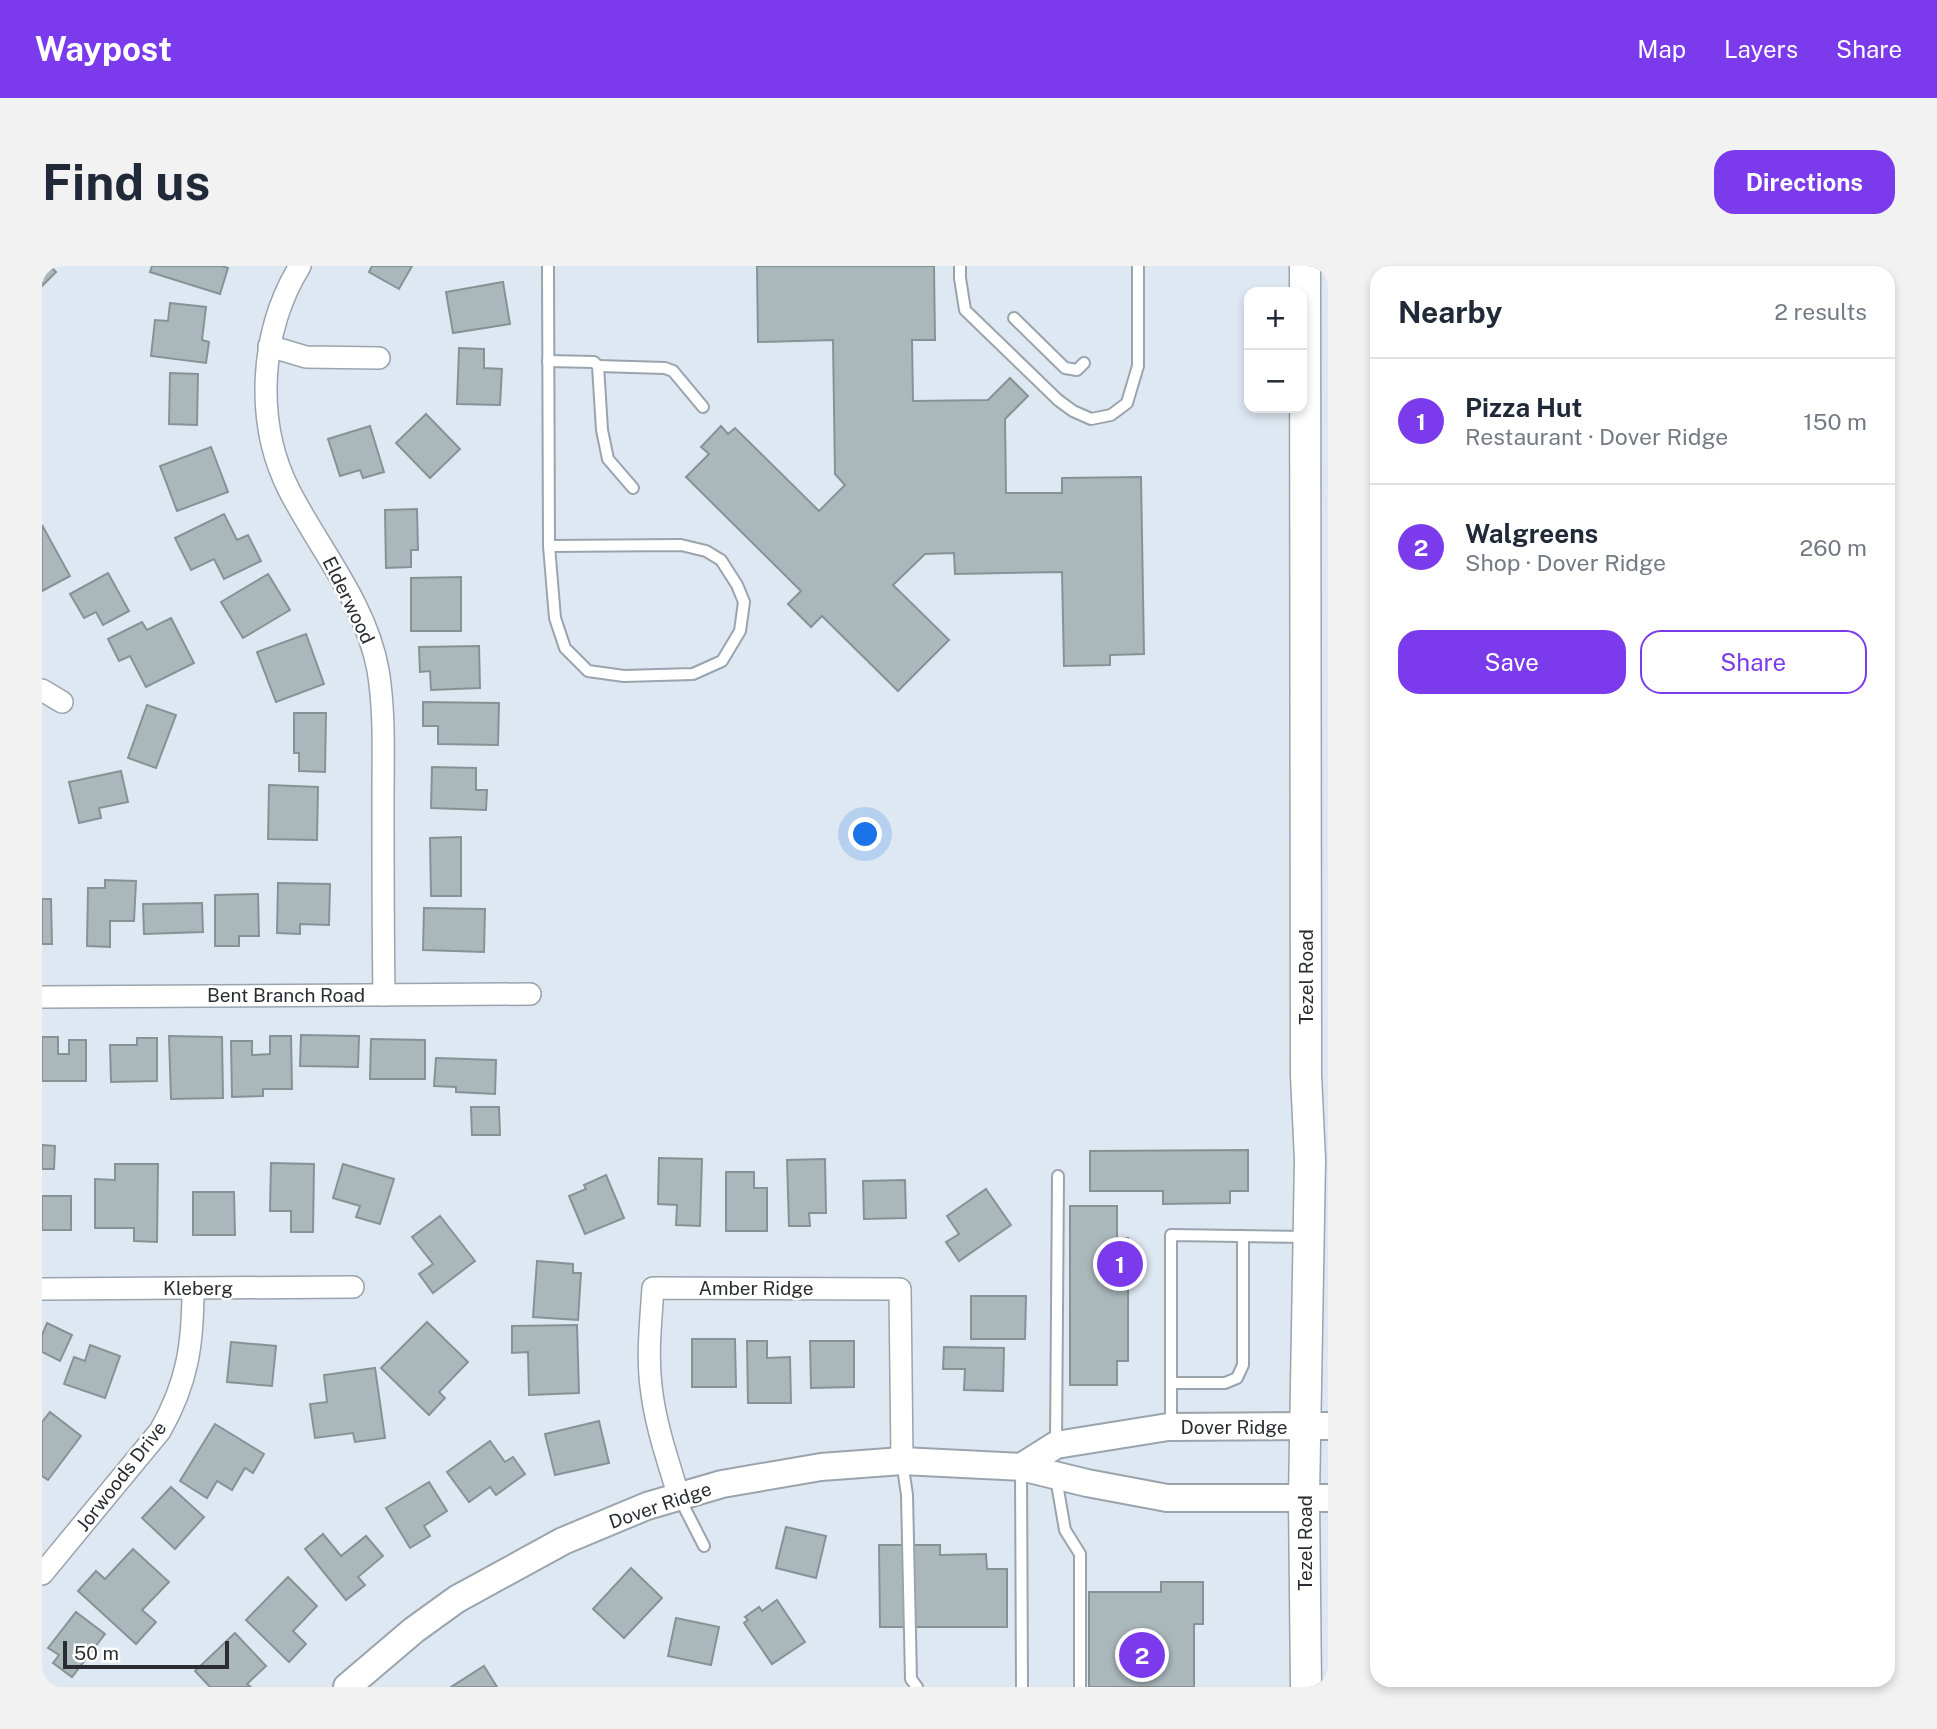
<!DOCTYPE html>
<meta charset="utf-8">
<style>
:root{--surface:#fff;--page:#f2f2f3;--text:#1f2937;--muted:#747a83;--line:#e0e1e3;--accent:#7c3aed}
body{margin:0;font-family:"Public Sans",sans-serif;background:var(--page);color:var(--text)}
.controls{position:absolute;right:21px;top:21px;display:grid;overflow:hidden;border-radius:14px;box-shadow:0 4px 10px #0003}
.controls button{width:63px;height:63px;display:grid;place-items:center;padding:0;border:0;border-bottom:2px solid var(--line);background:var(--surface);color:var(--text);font:35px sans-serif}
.scale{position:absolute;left:21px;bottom:18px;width:166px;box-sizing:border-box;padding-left:7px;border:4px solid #292d31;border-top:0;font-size:19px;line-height:24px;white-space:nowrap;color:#292d31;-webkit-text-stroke:5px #fff;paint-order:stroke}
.you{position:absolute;left:824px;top:569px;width:24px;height:24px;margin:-18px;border:5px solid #fff;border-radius:50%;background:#1a73e8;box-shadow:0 0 0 10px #1a73e833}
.badge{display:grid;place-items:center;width:46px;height:46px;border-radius:50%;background:var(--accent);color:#fff;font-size:23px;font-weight:700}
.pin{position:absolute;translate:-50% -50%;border:4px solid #fff;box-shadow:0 2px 7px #0006}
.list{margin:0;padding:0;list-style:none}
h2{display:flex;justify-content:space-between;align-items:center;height:91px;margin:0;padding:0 28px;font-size:30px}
h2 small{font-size:23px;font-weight:400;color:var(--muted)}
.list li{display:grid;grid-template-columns:46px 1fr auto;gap:21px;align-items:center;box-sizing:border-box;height:126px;padding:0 28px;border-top:2px solid var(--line)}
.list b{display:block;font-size:26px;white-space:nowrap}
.list p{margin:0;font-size:23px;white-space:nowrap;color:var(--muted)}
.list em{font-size:23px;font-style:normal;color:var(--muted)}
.actions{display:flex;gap:14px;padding:21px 28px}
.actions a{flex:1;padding:16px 0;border:2px solid var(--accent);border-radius:21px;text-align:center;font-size:24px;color:var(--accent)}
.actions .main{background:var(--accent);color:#fff}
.map{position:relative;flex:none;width:1286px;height:1421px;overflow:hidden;border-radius:21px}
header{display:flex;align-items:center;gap:42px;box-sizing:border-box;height:98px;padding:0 35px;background:var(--accent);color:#fff}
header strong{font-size:33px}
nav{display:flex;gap:38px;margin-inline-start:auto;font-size:24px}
.intro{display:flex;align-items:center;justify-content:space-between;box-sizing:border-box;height:168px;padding:0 42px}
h1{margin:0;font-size:49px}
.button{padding:18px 32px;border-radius:21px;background:var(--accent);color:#fff;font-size:24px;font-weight:700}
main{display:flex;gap:42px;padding:0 42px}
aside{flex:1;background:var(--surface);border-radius:21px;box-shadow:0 4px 10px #0003}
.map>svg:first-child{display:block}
.building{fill:#aab8bc;stroke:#859396;stroke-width:2}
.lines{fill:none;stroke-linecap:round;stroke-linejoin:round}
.service-casing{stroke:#9aa4ad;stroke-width:14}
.minor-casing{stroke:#9aa4ad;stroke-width:24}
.tertiary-casing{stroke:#9aa4ad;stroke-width:30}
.secondary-casing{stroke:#9aa4ad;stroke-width:33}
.service{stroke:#fff;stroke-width:10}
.minor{stroke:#fff;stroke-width:21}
.tertiary{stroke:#fff;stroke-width:26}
.secondary{stroke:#fff;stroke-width:30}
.labels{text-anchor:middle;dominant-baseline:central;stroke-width:5;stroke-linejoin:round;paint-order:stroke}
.street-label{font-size:19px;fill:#292d31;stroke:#fff}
</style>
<header>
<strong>Waypost</strong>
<nav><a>Map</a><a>Layers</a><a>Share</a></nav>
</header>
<div class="intro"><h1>Find us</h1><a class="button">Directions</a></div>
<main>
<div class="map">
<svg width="1286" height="1421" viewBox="0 0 1286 1421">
<rect width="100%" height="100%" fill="#dee8f2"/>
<g class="building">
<polygon points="0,0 8,0 14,6 0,20"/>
<polygon points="110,0 179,0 186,2 178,28 108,6"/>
<polygon points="330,0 370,0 357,23 327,6"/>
<polygon points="715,0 892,0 893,74 870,74 871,135 946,134 968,112 986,130 963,153 964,227 1020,227 1020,212 1099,211 1102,388 1068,389 1068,399 1022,400 1020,306 913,308 912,287 883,288 851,319 907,374 856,425 780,350 769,361 746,338 759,325 644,211 667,188 659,181 679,160 686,168 693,162 777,245 803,219 793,208 791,74 716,76"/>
<polygon points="461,16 468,58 411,67 404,26"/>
<polygon points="128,37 164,41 160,74 167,76 164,97 109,90 113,54 126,55"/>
<polygon points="417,82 442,83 442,102 460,103 458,139 415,138"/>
<polygon points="128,107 156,108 155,159 127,158"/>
<polygon points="384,148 418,183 388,212 354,177"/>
<polygon points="328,160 342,206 321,212 318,204 298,210 286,173"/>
<polygon points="169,181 186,226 135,245 118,200"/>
<polygon points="375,243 376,284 369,284 369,301 344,302 343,244"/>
<polygon points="182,248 195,274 206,269 219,295 182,313 172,293 149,304 133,272"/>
<polygon points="0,259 28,310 0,325"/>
<polygon points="66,307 87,345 61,359 54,346 42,352 28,328"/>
<polygon points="226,308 248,344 201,372 179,336"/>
<polygon points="419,311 419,365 369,365 369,312"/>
<polygon points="129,352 152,397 104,421 88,390 77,395 66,373 100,356 105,364"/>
<polygon points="264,368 282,418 234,436 215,386"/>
<polygon points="437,380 438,422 389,424 388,405 378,406 377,381"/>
<polygon points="381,436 457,437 456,479 396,478 396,460 381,460"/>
<polygon points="105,439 134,449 114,502 86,492"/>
<polygon points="252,447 284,447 283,506 257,505 257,487 252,487"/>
<polygon points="390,501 434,502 434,524 445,524 444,544 389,542"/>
<polygon points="79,505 86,536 57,542 59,552 37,557 27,516"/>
<polygon points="227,519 276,521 275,574 226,573"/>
<polygon points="419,571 419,630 389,630 388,572"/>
<polygon points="63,614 94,615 92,655 68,655 68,681 45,680 46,622 63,622"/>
<polygon points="236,617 288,618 287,659 258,658 258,668 235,667"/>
<polygon points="216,628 217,670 197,670 197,680 173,680 173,629"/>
<polygon points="0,633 9,633 10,678 0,678"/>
<polygon points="160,637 161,666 102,668 101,638"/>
<polygon points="382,642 443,643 442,686 381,684"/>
<polygon points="259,769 317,770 316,801 258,800"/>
<polygon points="127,770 180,771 181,832 129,833"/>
<polygon points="228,770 249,770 250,823 221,823 221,830 190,831 189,775 210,775 210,789 228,788"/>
<polygon points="0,771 16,771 16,788 27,788 27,774 44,774 44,815 0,815"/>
<polygon points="95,772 115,772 115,815 69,816 68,779 95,779"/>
<polygon points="329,773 383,774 383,813 328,813"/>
<polygon points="394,792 454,794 453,828 414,826 414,821 392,820"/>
<polygon points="429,841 457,841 458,869 430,869"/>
<polygon points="0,879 13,880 12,903 0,903"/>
<polygon points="1206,884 1206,925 1188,925 1188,937 1121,938 1121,925 1048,925 1048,885"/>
<polygon points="617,892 660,893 658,960 634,959 635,939 616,938"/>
<polygon points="783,893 784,947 767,947 768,960 747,960 745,894"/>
<polygon points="229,897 272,898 271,966 249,966 249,945 228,945"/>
<polygon points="73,898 116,898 115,976 92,975 92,962 53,962 53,913 73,914"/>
<polygon points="301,898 352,913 338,958 314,951 318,940 291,932"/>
<polygon points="684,906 712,906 712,922 725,922 725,965 684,965"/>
<polygon points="564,909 582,952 543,968 527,930 544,923 542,919"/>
<polygon points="863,914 864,952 822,953 821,915"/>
<polygon points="944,923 969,959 917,995 904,976 917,968 905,950"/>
<polygon points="151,926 192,926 193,969 151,969"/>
<rect x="0" y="930" width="29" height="34"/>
<polygon points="1028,940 1075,940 1075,972 1086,972 1086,1095 1075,1095 1075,1119 1028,1119"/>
<polygon points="398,950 433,995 391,1027 377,1008 391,998 370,971"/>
<polygon points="495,995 531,998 531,1007 539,1007 536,1054 491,1051"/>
<polygon points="929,1030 984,1030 983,1073 929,1073"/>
<polygon points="385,1056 426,1096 397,1126 403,1132 387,1149 339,1102"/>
<polygon points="5,1057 30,1069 18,1095 0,1086 0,1069"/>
<polygon points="535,1059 537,1127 487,1129 486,1086 470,1087 470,1060"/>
<polygon points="650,1073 693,1073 694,1121 650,1121"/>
<polygon points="705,1075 725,1075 725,1092 748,1091 749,1137 706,1137"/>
<polygon points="768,1075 812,1075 812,1121 769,1122"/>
<polygon points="189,1076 234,1080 230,1120 185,1116"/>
<polygon points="48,1079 78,1090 63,1132 22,1118 32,1091 43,1095"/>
<polygon points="902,1081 962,1082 961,1125 922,1124 923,1103 901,1103"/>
<polygon points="333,1102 343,1172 313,1176 311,1167 273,1172 268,1138 285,1136 282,1109"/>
<polygon points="8,1146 39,1170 6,1214 0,1210 0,1156"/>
<polygon points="557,1155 567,1197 513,1209 503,1168"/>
<polygon points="173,1158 222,1188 211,1207 203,1202 190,1224 175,1215 165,1232 138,1215"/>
<polygon points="448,1175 463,1196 471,1191 483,1208 454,1229 448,1221 427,1236 405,1206"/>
<polygon points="387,1216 405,1245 382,1260 388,1270 368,1282 344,1242"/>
<polygon points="129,1221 162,1251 133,1283 100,1252"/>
<polygon points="744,1261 784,1270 774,1312 734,1302"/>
<polygon points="281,1268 299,1290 324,1270 341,1290 316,1311 323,1319 304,1334 263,1283"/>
<polygon points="837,1279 898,1279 898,1289 944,1288 945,1303 965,1303 965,1361 838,1361"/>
<polygon points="91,1283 127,1316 100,1344 114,1356 94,1378 36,1325 54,1305 63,1313"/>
<polygon points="589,1302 620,1332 582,1372 551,1343"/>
<polygon points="246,1311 275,1340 251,1365 264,1378 247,1396 204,1354"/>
<polygon points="1119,1316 1161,1316 1161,1358 1152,1358 1152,1421 1047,1421 1047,1326 1119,1326"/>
<polygon points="735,1334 763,1376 730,1398 702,1357 706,1354 703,1351 717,1341 720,1345"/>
<polygon points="34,1346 63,1368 30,1411 11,1397 17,1389 6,1382"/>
<polygon points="634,1352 677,1361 669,1399 626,1390"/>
<polygon points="193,1367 224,1400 205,1418 209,1421 168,1421 153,1405"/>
<polygon points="442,1400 455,1421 409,1421"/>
</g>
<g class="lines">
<defs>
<g id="service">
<polyline points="506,0 507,280 513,352 523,382 546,405 582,410 651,408 680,395 698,365 702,336 695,319 679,294 664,285 639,279 507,280"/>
<polyline points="918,0 918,12 923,44 1016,134 1031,145 1049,153 1069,149 1085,137 1096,100 1096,0"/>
<polyline points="972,52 1023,102 1035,104 1042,97"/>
<polyline points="506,95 552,96 556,100 560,164 566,193 591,222"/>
<polyline points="556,100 623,102 631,105 661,141"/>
<polyline points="1129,1117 1183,1117 1195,1112 1201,1099 1201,970"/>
<polyline points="1129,1161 1129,969 1264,971"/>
<polyline points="1014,1179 1016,910"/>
<polyline points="860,1195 865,1229 869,1413 875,1421"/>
<polyline points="979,1201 980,1421"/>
<polyline points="1014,1212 1023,1264 1038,1288 1038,1421"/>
<polyline points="637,1231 662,1280"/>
</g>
<g id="minor">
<path d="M258 0C218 65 212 155 247 224 277 283 324 337 336 404 343 446 341 489 341 532 341 597 341 663 342 729"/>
<polyline points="227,80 264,91 337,92"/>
<polyline points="0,424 20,436"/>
<polyline points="0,731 488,728"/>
<polyline points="0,1023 311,1021"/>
<path d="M637 1231C626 1195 613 1158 609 1120 605 1087 609 1054 611 1022L858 1023 860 1195"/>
<path d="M0 1308 118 1165C146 1116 151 1077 151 1022"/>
</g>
<g id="tertiary">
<polyline points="979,1201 1014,1179 1126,1161 1286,1160"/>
<polyline points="305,1421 372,1364 415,1333 521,1275 605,1240 680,1218 779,1201 860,1195 979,1201 1045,1217 1125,1232 1286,1232"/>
</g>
<polyline id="secondary" points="1263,0 1264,809 1268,894 1262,1232 1264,1421"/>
</defs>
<use href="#service" class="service-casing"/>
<use href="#minor" class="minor-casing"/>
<use href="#tertiary" class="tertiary-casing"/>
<use href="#secondary" class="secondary-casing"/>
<use href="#service" class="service"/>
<use href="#minor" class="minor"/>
<use href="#tertiary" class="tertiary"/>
<use href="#secondary" class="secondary"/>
</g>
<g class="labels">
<g class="street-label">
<text transform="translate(307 334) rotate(64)">Elderwood</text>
<text transform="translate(1264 711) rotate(-90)">Tezel Road</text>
<text x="244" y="729">Bent Branch Road</text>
<text x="156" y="1022">Kleberg</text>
<text x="714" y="1022">Amber Ridge</text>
<text x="1192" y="1161">Dover Ridge</text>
<text transform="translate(79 1210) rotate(-52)">Jorwoods Drive</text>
<text transform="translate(618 1239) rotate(-19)">Dover Ridge</text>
<text transform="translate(1263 1277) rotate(-90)">Tezel Road</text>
</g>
</g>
</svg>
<div class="controls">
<button>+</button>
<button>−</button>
</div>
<div class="scale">50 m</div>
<div class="you"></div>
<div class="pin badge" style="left:1078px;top:998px">1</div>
<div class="pin badge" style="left:1100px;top:1389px">2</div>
</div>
<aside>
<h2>Nearby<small>2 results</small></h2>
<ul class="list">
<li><span class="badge">1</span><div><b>Pizza Hut</b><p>Restaurant · Dover Ridge</p></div><em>150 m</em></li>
<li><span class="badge">2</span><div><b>Walgreens</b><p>Shop · Dover Ridge</p></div><em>260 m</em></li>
</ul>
<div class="actions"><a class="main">Save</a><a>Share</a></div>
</aside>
</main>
